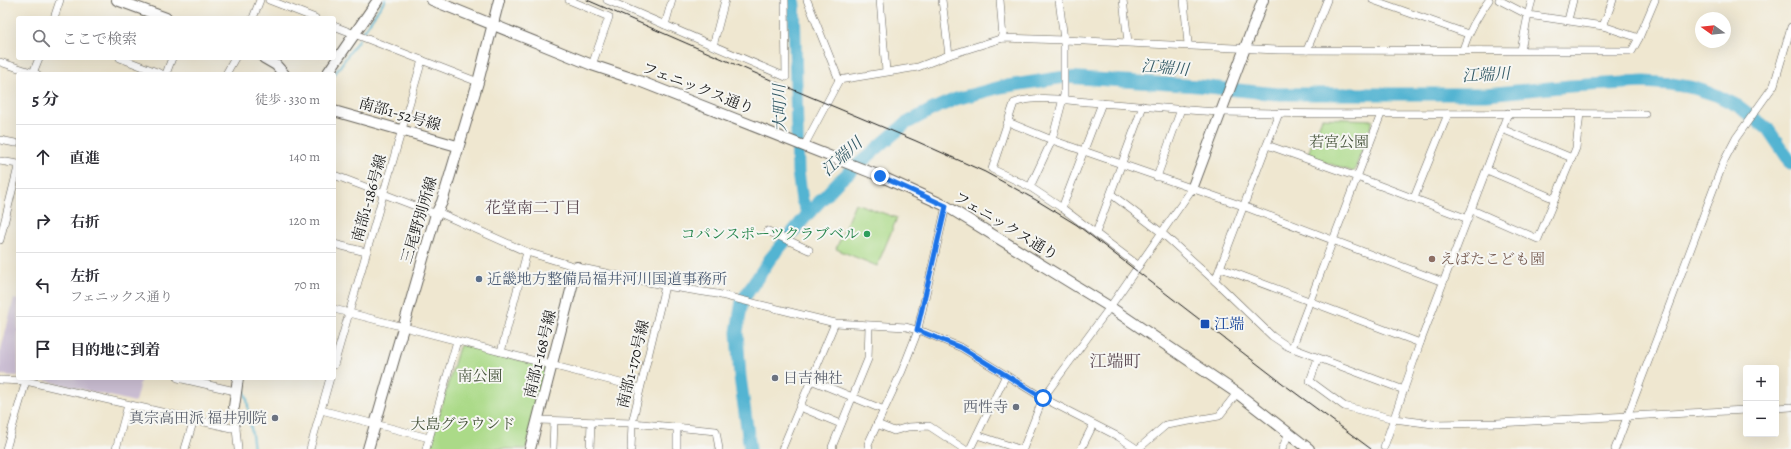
<!DOCTYPE html>
<html lang="ja">
<meta charset="utf-8">
<style>
:root{--surface:#fff;--page:#f2f2f3;--text:#2b2b33;--muted:#7c7c81;--line:#e1e1e2}
body{margin:0;font-family:Alegreya,"Noto Serif JP",serif;background:var(--page);color:var(--text)}
.controls{position:absolute;right:12px;bottom:12px;display:grid;overflow:hidden;border-radius:4px;box-shadow:0 4px 16px #0002}
.controls button{width:36px;height:36px;display:grid;place-items:center;padding:0;border:0;border-bottom:1px solid var(--line);background:var(--surface);color:var(--text);font:20px sans-serif}
.compass{position:absolute;left:1695px;top:12px;width:36px;height:36px;border-radius:50%;background:var(--surface);box-shadow:0 4px 16px #0002;rotate:285deg}
.stop{position:absolute;width:12px;height:12px;margin:-9px;border:3px solid #1a73e8;border-radius:50%;background:#fff}
.stop.end{background:#1a73e8;border-color:#fff;box-shadow:0 1px 4px #0008}
.list{margin:0;padding:0;list-style:none}
h2{display:flex;justify-content:space-between;align-items:center;height:52px;margin:0;padding:0 16px;font-size:17px}
h2 small{font-size:13px;font-weight:400;color:var(--muted)}
.list li{display:grid;grid-template-columns:26px 1fr auto;gap:12px;align-items:center;box-sizing:border-box;height:64px;padding:0 16px;border-top:1px solid var(--line)}
.list b{display:block;font-size:15px;white-space:nowrap}
.list p{margin:0;font-size:13px;white-space:nowrap;color:var(--muted)}
.list em{font-size:13px;font-style:normal;color:var(--muted)}
.icon{flex:none;width:22px;height:22px;fill:none;stroke:currentColor;stroke-width:2;stroke-linecap:round;stroke-linejoin:round}
.map{position:relative;flex:none;width:1791px;height:449px;overflow:hidden}
.search{position:absolute;background:var(--surface);box-shadow:0 4px 16px #0002;left:16px;top:16px;width:320px;height:44px;display:flex;align-items:center;gap:10px;box-sizing:border-box;padding:0 14px;border-radius:4px;color:var(--muted);font-size:15px}
.panel{position:absolute;background:var(--surface);box-shadow:0 4px 16px #0002;left:16px;top:72px;width:320px;height:308px;border-radius:4px}
.map>svg:first-child{display:block}
.industrial{fill:#ccbfd4}
.green{fill:#abda88;stroke:#647b52}
.lines{fill:none;stroke-linecap:round;stroke-linejoin:round}
.stream{stroke:#53b4d2;stroke-width:2}
.river{stroke:#53b4d2;stroke-width:13}
.street-casing{stroke:#66635b;stroke-width:8}
.secondary-casing{stroke:#66635b;stroke-width:12}
.street{stroke:#fff;stroke-width:7}
.secondary{stroke:#fff;stroke-width:10}
.tram{stroke:#1c1c1c;stroke-width:1}
.route{stroke:#1a73e8;stroke-width:5}
.leisure-dot{fill:#2e9e5b;stroke:#f6f6f2;stroke-width:1.5}
.education-dot{fill:#8d6e63;stroke:#f6f6f2;stroke-width:1.5}
.service-dot{fill:#5c6f8a;stroke:#f6f6f2;stroke-width:1.5}
.transit-dot{fill:#1a4fb4;stroke:#f6f6f2;stroke-width:1.5}
.worship-dot{fill:#6b7280;stroke:#f6f6f2;stroke-width:1.5}
.labels{text-anchor:middle;dominant-baseline:central;stroke-width:4;stroke-linejoin:round;paint-order:stroke}
.street-label{font-size:15px;fill:#1c1c1c;stroke:#f6f6f2}
.park-label{font-size:15px;fill:#47553c;stroke:#f6f6f2}
.leisure-label{font-size:15px;fill:#27864d;stroke:#f6f6f2;text-anchor:end}
.education-label{font-size:15px;fill:#785e54;stroke:#f6f6f2;text-anchor:start}
.service-label{font-size:15px;fill:#4e5e75;stroke:#f6f6f2;text-anchor:start}
.transit-label{font-size:15px;fill:#164399;stroke:#f6f6f2;text-anchor:start}
.worship-label{font-size:15px;fill:#5b616d;stroke:#f6f6f2;text-anchor:end}
.water-label{font-size:16px;font-style:italic;fill:#325965;stroke:#f6f6f2}
.neighbourhood-label{font-size:16px;fill:#5e4c55;stroke:#f6f6f2}
.quarter-label{font-size:17px;fill:#5e4c55;stroke:#f6f6f2}
</style>
<div class="map">
<svg width="1791" height="449" viewBox="0 0 1791 449">
<rect width="100%" height="100%" fill="#f6f6f2"/>
<filter id="ink" filterUnits="userSpaceOnUse"><feTurbulence type="fractalNoise" baseFrequency=".025" numOctaves="2"/><feDisplacementMap in="SourceGraphic" scale="8" xChannelSelector="R" yChannelSelector="G"/><feConvolveMatrix kernelMatrix="1 2 1 2 8 2 1 2 1" color-interpolation-filters="sRGB"/></filter>
<filter id="wash" filterUnits="userSpaceOnUse"><feTurbulence type="fractalNoise" baseFrequency=".012" numOctaves="4" result="noise"/><feDisplacementMap in="SourceGraphic" scale="16" xChannelSelector="R" yChannelSelector="G"/><feGaussianBlur stdDeviation="0.9" result="paint"/><feColorMatrix in="noise" values="0 0 0 0 0 0 0 0 0 0 0 0 0 0 0 0 0 1.4 0 .05"/><feComposite in="paint" operator="in"/></filter>
<g filter="url(#wash)">
<rect width="100%" height="100%" fill="#efe7d0"/>
<g class="industrial">
<polygon points="14,299 18,300 18,376 0,375 0,353"/>
<polygon points="35,378 141,378 135,402"/>
</g>
<g class="green">
<polygon points="1322,118 1373,120 1354,172 1307,156"/>
<polygon points="855,203 897,218 877,266 836,249"/>
<polygon points="462,345 546,367 547,369 526,449 429,449 459,347"/>
</g>
<g class="lines">
<g class="stream">
<polyline points="363,32 385,0"/>
<polyline points="334,75 359,39"/>
<polyline points="1785,154 1791,153"/>
<polyline points="243,387 247,399 254,449"/>
</g>
<g class="river">
<polyline points="794,0 798,172 802,200 808,214"/>
<polyline points="750,449 740,377 737,332 742,301 770,259 808,214 838,182 905,124 933,109 956,99 1001,87 1065,77 1198,86 1277,94 1486,94 1570,86 1644,82 1671,84 1694,88 1716,95 1738,106 1768,129 1791,163"/>
</g>
</g>
</g>
<g filter="url(#ink)">
<g class="lines">
<defs>
<g id="street">
<polyline points="269,0 315,18"/>
<polyline points="569,0 609,17 592,65"/>
<polyline points="607,0 786,77 785,0"/>
<polyline points="807,0 839,80 918,67 949,55 1003,38 1064,40 1059,0"/>
<polyline points="880,0 886,71"/>
<polyline points="942,0 949,55"/>
<polyline points="1000,0 1003,38"/>
<polyline points="1123,0 1128,42"/>
<polyline points="1184,0 1188,44"/>
<polyline points="1373,0 1468,34"/>
<polyline points="1499,0 1528,15 1603,26 1639,38"/>
<polyline points="54,18 60,0"/>
<polyline points="253,18 260,0"/>
<polyline points="1568,20 1573,0"/>
<polyline points="665,25 672,0"/>
<polyline points="334,26 478,82"/>
<polyline points="1603,26 1613,0"/>
<polyline points="713,46 725,0"/>
<path d="M1463 49C1469 31 1478 15 1489 0"/>
<polyline points="1307,50 1327,0"/>
<polyline points="1521,50 1528,15 1532,0"/>
<polyline points="120,58 162,74"/>
<polyline points="0,62 37,74"/>
<polyline points="33,73 39,58"/>
<polyline points="166,74 172,58"/>
<polyline points="226,74 235,58"/>
<polyline points="1279,113 1215,281 1272,336 1287,346 1404,390"/>
<polyline points="1008,122 1052,140 1243,206 1443,282"/>
<polyline points="1502,129 1572,158"/>
<polyline points="0,140 15,143"/>
<polyline points="1267,145 1357,177 1468,219"/>
<polyline points="804,146 839,80"/>
<polyline points="0,161 18,164"/>
<polyline points="1487,170 1555,199"/>
<polyline points="334,175 431,212 442,214 527,252 577,267 672,287 717,294 835,323 906,327 924,332 962,348 1043,398 1119,437 1137,449"/>
<polyline points="1157,177 1181,109"/>
<polyline points="1030,187 1052,140 1064,95 1064,40 1278,50 1632,51 1639,38 1655,0"/>
<polyline points="1111,194 1162,233 1215,281"/>
<polyline points="1414,198 1448,114"/>
<polyline points="1062,208 1102,103"/>
<polyline points="1472,210 1538,239 1576,148 1580,113"/>
<polyline points="768,231 809,250"/>
<polyline points="1096,233 1143,106"/>
<polyline points="0,240 18,167"/>
<polyline points="334,244 366,252"/>
<path d="M1139 266 1062 208 1030 187 992 169 1014 103C1036 95 1064 100 1087 102 1132 105 1178 110 1223 112 1364 116 1504 112 1645 114"/>
<polyline points="1221,268 1420,343"/>
<polyline points="334,309 640,388"/>
<polyline points="1292,348 1381,114"/>
<polyline points="501,352 527,252"/>
<polyline points="1318,358 1310,381 1344,406 1394,419 1433,424 1497,423 1746,410"/>
<polyline points="334,365 422,60"/>
<polyline points="178,378 235,391"/>
<polyline points="0,380 26,381 231,428 236,427"/>
<polyline points="811,380 884,410"/>
<polyline points="234,407 238,449"/>
<polyline points="800,407 841,424"/>
<polyline points="1776,408 1791,407"/>
<polyline points="321,410 429,438"/>
<polyline points="538,420 632,423 716,431 719,449"/>
<polyline points="877,424 894,431 908,427 929,426 964,449"/>
<polyline points="977,435 1019,449"/>
<polyline points="1384,447 1420,343 1508,113"/>
<polyline points="6,449 26,381"/>
<polyline points="116,449 128,405"/>
<polyline points="185,449 194,419"/>
<polyline points="310,449 330,378"/>
<polyline points="426,449 457,341"/>
<polyline points="553,449 554,421"/>
<polyline points="590,449 591,422"/>
<polyline points="631,449 632,423 665,286"/>
<polyline points="677,449 677,428"/>
<polyline points="782,449 835,323"/>
<polyline points="833,449 832,447 868,359 869,326"/>
<polyline points="869,449 868,444 902,371 917,333 946,206"/>
<polyline points="970,449 1006,375"/>
<polyline points="1023,449 1043,398 1110,307 1192,189"/>
<polyline points="1081,449 1093,425"/>
<polyline points="1138,449 1166,425 1219,416 1237,393"/>
<polyline points="1282,449 1289,433"/>
<polyline points="1615,449 1724,161 1736,138 1774,85 1791,27"/>
</g>
<g id="secondary">
<polyline points="117,0 166,18"/>
<polyline points="432,0 592,65 634,79 880,176 946,206 1110,307 1237,393 1309,449"/>
<polyline points="264,58 276,65 284,74"/>
<polyline points="327,74 378,0"/>
<polyline points="334,111 457,146"/>
<polyline points="1192,189 1263,0"/>
<polyline points="234,407 238,378"/>
<polyline points="368,449 436,214 442,202 478,82 499,0"/>
<polyline points="530,449 577,267"/>
</g>
</defs>
<use href="#street" class="street-casing"/>
<use href="#secondary" class="secondary-casing"/>
<use href="#street" class="street"/>
<use href="#secondary" class="secondary"/>
<polyline class="tram" points="587,0 787,87 916,141 985,172 1036,200 1077,225 1286,386 1371,449"/>
</g>
</g>
<g class="lines" filter="url(#ink)">
<polyline class="route" points="880,176 946,206 917,330 962,348 1043,398"/>
</g>
<circle class="leisure-dot" cx="867" cy="234" r="4"/>
<circle class="education-dot" cx="1432" cy="259" r="4"/>
<circle class="service-dot" cx="479" cy="279" r="4"/>
<rect class="transit-dot" x="1200" y="319" width="10" height="10" rx="2"/>
<g class="worship-dot">
<circle cx="775" cy="378" r="4"/>
<circle cx="1016" cy="407" r="4"/>
<circle cx="275" cy="418" r="4"/>
</g>
<g class="labels">
<g class="street-label">
<text transform="translate(698 88) rotate(21)">フェニックス通り</text>
<text transform="translate(400 114) rotate(16)">南部1-52号線</text>
<text transform="translate(369 198) rotate(-74)">南部1-186号線</text>
<text transform="translate(419 220) rotate(-73)">三尾野別所線</text>
<text transform="translate(1006 226) rotate(31)">フェニックス通り</text>
<text transform="translate(540 354) rotate(-76)">南部1-168号線</text>
<text transform="translate(633 364) rotate(-76)">南部1-170号線</text>
</g>
<g class="park-label">
<text x="1339" y="142">若宮公園</text>
<text x="480" y="376">南公園</text>
<text x="463" y="424">大島グラウンド</text>
</g>
<g class="leisure-label">
<text x="859" y="234">コパンスポーツクラブベル</text>
</g>
<g class="education-label">
<text x="1440" y="259">えばたこども園</text>
</g>
<g class="service-label">
<text x="487" y="279">近畿地方整備局福井河川国道事務所</text>
</g>
<g class="transit-label">
<text x="1214" y="324">江端</text>
</g>
<g class="worship-label">
<text x="783" y="378" text-anchor="start">日吉神社</text>
<text x="1008" y="407">西性寺</text>
<text x="267" y="418">真宗高田派 福井別院</text>
</g>
<g class="water-label">
<text transform="translate(1165 68) rotate(5)">江端川</text>
<text transform="translate(1486 75) rotate(-3)">江端川</text>
<text transform="translate(780 108) rotate(-91)">大町川</text>
<text transform="translate(842 157) rotate(-42)">江端川</text>
</g>
<g class="neighbourhood-label">
<text x="533" y="208">花堂南二丁目</text>
</g>
<g class="quarter-label">
<text x="1115" y="361">江端町</text>
</g>
</g>
</svg>
<div class="controls">
<button>+</button>
<button>−</button>
</div>
<svg class="compass" viewBox="-18 -18 36 36"><path d="M0-13l5 13h-10z" fill="#e53935"/><path d="M0 13l5-13h-10z" fill="#7c7c81"/></svg>
<div class="stop" style="left:1043px;top:398px"></div>
<div class="stop end" style="left:880px;top:176px"></div>
<div class="search"><svg class="icon" aria-label="search" viewBox="0 0 24 24"><circle cx="10" cy="10" r="6"/><path d="M15 15l6 6"/></svg>ここで検索</div>
<section class="panel">
<h2>5 分<small>徒歩 · 330 m</small></h2>
<ul class="list">
<li><svg class="icon" aria-label="ahead" viewBox="0 0 24 24"><path d="M12 20V5M6 11l6-6 6 6"/></svg><div><b>直進</b></div><em>140 m</em></li>
<li><svg class="icon" aria-label="right" viewBox="0 0 24 24"><path d="M7 20v-9h11M14 6l5 5-5 5"/></svg><div><b>右折</b></div><em>120 m</em></li>
<li><svg class="icon" aria-label="left" viewBox="0 0 24 24"><path d="M17 20v-9H6M10 6l-5 5 5 5"/></svg><div><b>左折</b><p>フェニックス通り</p></div><em>70 m</em></li>
<li><svg class="icon" aria-label="arrive" viewBox="0 0 24 24"><path d="M6 21V4h12l-3 4 3 4H6"/></svg><div><b>目的地に到着</b></div></li>
</ul>
</section>
</div>
